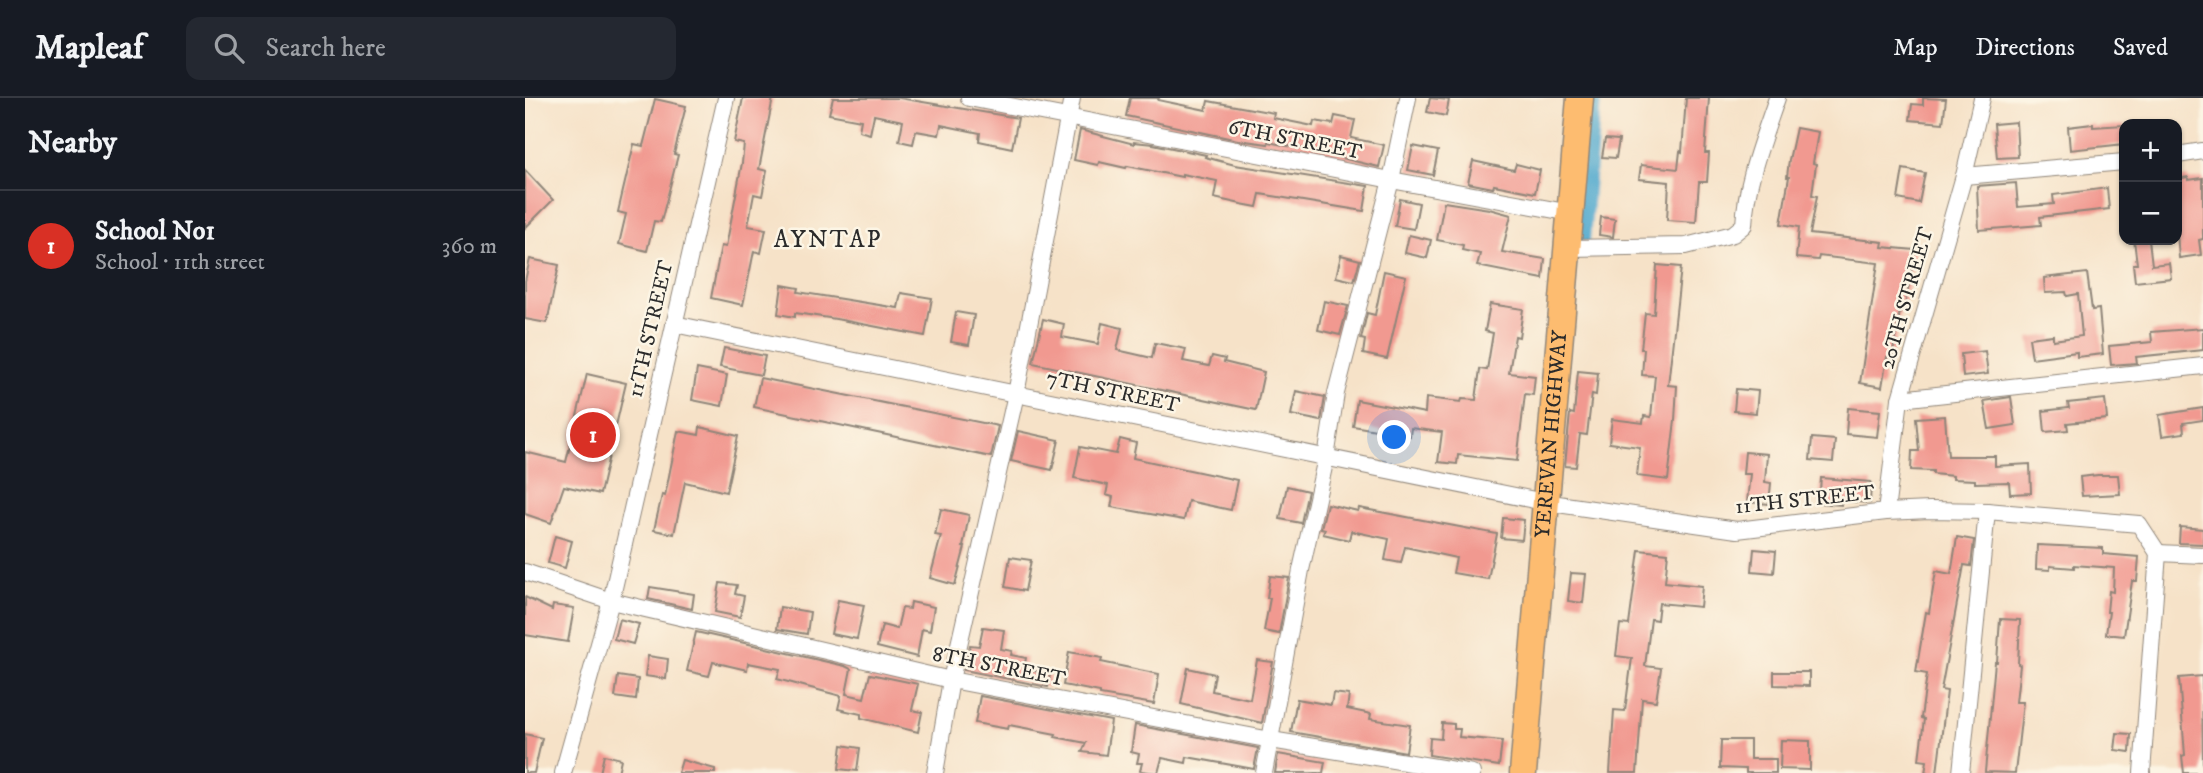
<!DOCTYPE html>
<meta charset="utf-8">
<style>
:root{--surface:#171b24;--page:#242831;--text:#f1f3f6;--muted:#9ea1a6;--line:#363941;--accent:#d93025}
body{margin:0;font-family:"IM FELL DW Pica",serif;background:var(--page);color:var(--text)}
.controls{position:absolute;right:21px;top:21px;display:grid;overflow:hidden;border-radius:14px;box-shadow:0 2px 5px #0004}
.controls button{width:63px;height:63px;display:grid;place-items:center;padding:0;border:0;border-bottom:2px solid var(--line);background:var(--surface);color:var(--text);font:35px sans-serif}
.you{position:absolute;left:870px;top:340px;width:24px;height:24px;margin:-18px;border:5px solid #fff;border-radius:50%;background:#1a73e8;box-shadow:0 0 0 10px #1a73e833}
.badge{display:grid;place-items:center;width:46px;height:46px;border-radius:50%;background:var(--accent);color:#fff;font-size:23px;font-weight:700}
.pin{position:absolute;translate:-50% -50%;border:4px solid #fff;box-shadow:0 2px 7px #0006}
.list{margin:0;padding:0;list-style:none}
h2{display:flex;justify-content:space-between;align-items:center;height:91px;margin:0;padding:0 28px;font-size:30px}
h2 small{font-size:23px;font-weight:400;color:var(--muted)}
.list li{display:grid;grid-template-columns:46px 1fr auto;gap:21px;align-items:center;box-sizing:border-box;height:112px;padding:0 28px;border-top:2px solid var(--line)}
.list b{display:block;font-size:26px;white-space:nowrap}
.list p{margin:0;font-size:23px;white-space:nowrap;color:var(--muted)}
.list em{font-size:23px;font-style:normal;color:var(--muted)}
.icon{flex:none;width:38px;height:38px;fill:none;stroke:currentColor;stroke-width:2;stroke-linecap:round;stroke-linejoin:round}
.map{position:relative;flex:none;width:1678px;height:675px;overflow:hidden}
header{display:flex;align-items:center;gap:42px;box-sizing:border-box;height:98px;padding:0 35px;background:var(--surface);border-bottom:2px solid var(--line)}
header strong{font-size:33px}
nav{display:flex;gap:38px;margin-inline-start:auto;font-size:24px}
.search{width:490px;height:63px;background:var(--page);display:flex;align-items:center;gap:18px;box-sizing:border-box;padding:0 24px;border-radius:14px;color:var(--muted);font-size:26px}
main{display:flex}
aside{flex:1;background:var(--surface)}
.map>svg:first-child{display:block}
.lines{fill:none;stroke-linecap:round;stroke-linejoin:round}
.canal{stroke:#51a9ce;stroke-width:16}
.building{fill:#f19990}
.minor-casing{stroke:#90867a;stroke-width:18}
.primary-casing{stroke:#90867a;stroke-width:29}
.minor{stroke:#fff;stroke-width:16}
.primary{stroke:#fdbc6f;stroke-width:26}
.labels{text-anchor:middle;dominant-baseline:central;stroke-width:5;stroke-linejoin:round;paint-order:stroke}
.street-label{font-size:21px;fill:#2b2b2b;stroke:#fcf5e5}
.quarter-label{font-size:24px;letter-spacing:2px;fill:#2b2b2b;stroke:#fcf5e5}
</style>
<header>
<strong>Mapleaf</strong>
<div class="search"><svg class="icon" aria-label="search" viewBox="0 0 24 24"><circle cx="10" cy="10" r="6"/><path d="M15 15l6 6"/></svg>Search here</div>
<nav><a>Map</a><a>Directions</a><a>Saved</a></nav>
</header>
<main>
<aside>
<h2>Nearby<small></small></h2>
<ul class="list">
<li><span class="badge">1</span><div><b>School No1</b><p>School · 11th street</p></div><em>360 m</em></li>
</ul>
</aside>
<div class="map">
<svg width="1678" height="675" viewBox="0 0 1678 675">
<rect width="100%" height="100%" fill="#fcf5e5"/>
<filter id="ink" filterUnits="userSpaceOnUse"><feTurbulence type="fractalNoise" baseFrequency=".0143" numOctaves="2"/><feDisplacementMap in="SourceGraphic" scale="14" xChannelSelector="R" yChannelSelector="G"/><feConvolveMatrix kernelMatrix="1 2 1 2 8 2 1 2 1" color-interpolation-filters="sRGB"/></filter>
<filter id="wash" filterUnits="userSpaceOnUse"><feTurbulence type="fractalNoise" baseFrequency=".00686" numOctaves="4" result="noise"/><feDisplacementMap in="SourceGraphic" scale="28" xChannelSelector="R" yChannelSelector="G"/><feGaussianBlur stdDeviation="1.57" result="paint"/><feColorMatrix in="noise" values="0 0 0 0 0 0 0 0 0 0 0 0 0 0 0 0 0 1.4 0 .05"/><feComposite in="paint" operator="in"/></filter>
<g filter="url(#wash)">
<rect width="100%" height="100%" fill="#f6e2c8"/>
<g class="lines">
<polyline class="canal" points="1057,142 1068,0"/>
</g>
<g id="blocks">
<g class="building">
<polygon points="218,0 248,0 234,71 242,73 237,98 229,96 223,128 241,131 236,155 229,153 218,207 186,200 196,148 201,149 217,65 219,46 209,44"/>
<polygon points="308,0 374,0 493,20 487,50 454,43 455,35 416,27 414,37 391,33 388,46 374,43 378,23 349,17 345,36 334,33 336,22 304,16"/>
<polygon points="605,0 634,0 633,2 681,12 683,3 749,15 748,20 788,28 789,23 808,26 810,18 830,22 826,40 859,47 854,69 783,52 743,44 743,46 713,42 601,18"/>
<polygon points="905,0 924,2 921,18 902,14"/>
<polygon points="1161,0 1184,0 1180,55 1184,55 1182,84 1174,84 1171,124 1142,122 1144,84 1114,81 1116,67 1153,71 1155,53 1157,54"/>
<polygon points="1398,0 1421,1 1418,25 1385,22 1387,6 1398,7"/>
<polygon points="130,1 161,8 149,56 153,57 136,124 129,123 122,153 94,146 101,116 93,114 109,46 118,48"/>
<polygon points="1491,24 1493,59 1472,60 1469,26"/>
<polygon points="1568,26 1568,29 1599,27 1599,46 1545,52 1543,29"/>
<polygon points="1271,30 1293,34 1288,65 1291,66 1287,97 1292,98 1285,136 1358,144 1357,149 1390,152 1379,214 1375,213 1367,260 1362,259 1357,289 1335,285 1353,165 1294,158 1293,162 1271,160 1274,129 1256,126 1264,79 1262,79 1264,62"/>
<polygon points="555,32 609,46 609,44 628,46 681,57 680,59 710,67 843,88 839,113 735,96 732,109 716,106 689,100 692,83 657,76 657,79 602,68 601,70 574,64 573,67 549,62"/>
<polygon points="1080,41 1094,42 1091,60 1077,59"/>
<polygon points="888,48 913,53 908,77 883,72"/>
<polygon points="948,63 989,72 991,66 1015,72 1010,95 969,87 968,90 943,85"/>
<polygon points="1378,71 1400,75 1394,105 1373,101"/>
<polygon points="0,72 28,102 0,130"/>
<polygon points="1663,79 1663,82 1678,80 1678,141 1674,142 1676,157 1654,160 1652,135 1652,81"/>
<polygon points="1491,85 1493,109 1529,106 1528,97 1582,90 1584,111 1515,119 1516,127 1454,132 1452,88"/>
<polygon points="875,101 894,105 889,131 870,128"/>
<polygon points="919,104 964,111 986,117 977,154 1020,161 1018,181 952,168 955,156 937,152 938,147 912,142"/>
<polygon points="1076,119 1090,121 1088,139 1074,137"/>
<polygon points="884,137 906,142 902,160 880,155"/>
<polygon points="1609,142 1624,142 1627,167 1644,165 1646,180 1610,184 1608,166 1612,166"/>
<polygon points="816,157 835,162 829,183 811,179"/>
<polygon points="5,161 34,167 22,225 0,221 0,183"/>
<polygon points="1132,167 1156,169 1143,287 1152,288 1150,322 1143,382 1112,378 1115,349 1084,345 1087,321 1118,325 1119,318 1126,319 1130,278 1117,277 1119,251 1116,251 1120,215 1129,216"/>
<polygon points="859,173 881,178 862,261 838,256 840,242 836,241 842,215 850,217"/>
<polygon points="1562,175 1567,212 1574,211 1578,256 1552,259 1552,254 1507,260 1504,240 1528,237 1528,242 1557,238 1553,196 1542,198 1541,194 1520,195 1519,180"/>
<polygon points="257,187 274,190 273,194 373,210 376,195 407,200 400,238 311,221 270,215 270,219 253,216"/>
<polygon points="799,203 823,208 815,237 793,232"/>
<polygon points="965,206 998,211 994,239 990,238 984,275 1010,278 1008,297 1000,296 992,363 933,357 932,366 913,364 917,334 886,330 885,338 828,328 832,302 900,315 901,300 936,304 937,301 951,302 955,271 962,272 968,235 960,233"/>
<polygon points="431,214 449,217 444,247 426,244"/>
<polygon points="518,221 539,226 537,239 573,246 577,225 597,230 592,252 627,260 630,245 661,251 658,263 684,268 687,258 700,261 699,264 739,274 731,312 508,265"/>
<polygon points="1678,230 1678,252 1611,259 1612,265 1586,267 1584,248 1627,244 1626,234"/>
<polygon points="199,250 240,258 236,277 195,269"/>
<polygon points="1460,253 1463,276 1438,279 1436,256"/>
<polygon points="172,271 202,277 197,308 167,302"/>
<polygon points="1053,273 1073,275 1071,297 1067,296 1062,337 1055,336 1051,369 1040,368 1045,315 1049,316"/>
<polygon points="62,276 101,285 75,396 39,388 26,425 0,416 0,354 41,364"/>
<polygon points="235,280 473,328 466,359 229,309"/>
<polygon points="1211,291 1233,293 1231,315 1209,313"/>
<polygon points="771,293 800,299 796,323 766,317"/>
<polygon points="1486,299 1490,327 1464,331 1459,303"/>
<polygon points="1580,301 1582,321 1542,325 1543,332 1520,334 1518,313 1544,310 1543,305"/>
<polygon points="1323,310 1355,313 1352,339 1321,336"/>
<polygon points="1678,310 1678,322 1658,325 1659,335 1637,338 1634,317"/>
<polygon points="1420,318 1423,358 1470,358 1470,368 1505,366 1506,395 1485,396 1484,384 1450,385 1450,382 1428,381 1428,378 1408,376 1408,373 1386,372 1387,353 1394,353 1391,320"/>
<polygon points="175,329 213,338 201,394 160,384 149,436 129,432 137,397 140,398 153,333 174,337"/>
<polygon points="493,333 534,342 527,372 486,363"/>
<polygon points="1287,340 1310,342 1308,364 1285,362"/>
<polygon points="595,341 611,345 608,360 712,382 706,412 663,403 659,422 586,409 588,399 581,397 583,387 549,380 555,349 591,356"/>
<polygon points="1220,354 1242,356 1240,384 1246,385 1244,406 1222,404 1225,376 1218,376"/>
<polygon points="1573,377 1593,377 1595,396 1557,398 1555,379"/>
<polygon points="1296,380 1346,384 1345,405 1316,403 1316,407 1294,405"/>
<polygon points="762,388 783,393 776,425 755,421"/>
<polygon points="802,406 833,413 834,410 972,436 963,481 928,475 931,460 880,449 876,465 860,462 864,441 826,433 824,442 798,436 800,431 796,430"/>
<polygon points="416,411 444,417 438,449 440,449 430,487 405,480 416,438 410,437"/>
<polygon points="978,420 999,422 997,442 976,440"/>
<polygon points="1655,429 1678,431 1678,446 1654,445"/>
<polygon points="30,438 47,443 40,470 23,465"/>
<polygon points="1432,439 1449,442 1446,468 1439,467 1416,592 1422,593 1412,675 1400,675 1402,663 1394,662 1399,621 1396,620 1402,576 1391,574 1401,514 1404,515 1411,473 1426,476"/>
<polygon points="1512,447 1578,450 1578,456 1614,459 1612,483 1607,483 1599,538 1581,536 1584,514 1582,514 1584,493 1588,494 1589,470 1549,467 1549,470 1525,468 1525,472 1511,471"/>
<polygon points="1229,451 1251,453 1249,475 1227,473"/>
<polygon points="1114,452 1143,455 1140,484 1177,488 1175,509 1134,505 1132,522 1126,521 1120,568 1136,570 1131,603 1117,601 1112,675 1085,675 1089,612 1100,613 1107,560 1091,558 1095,526 1104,527"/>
<polygon points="485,459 506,462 500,493 480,489"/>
<polygon points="1046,475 1061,476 1058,505 1043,503"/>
<polygon points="745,478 764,480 754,536 739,533 745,500 742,500"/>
<polygon points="195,485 212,487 210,496 219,498 215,519 190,514"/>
<polygon points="125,489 169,496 167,511 123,501"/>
<polygon points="0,499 27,512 28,507 49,510 43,544 0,537"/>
<polygon points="313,502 339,507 332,541 306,536"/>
<polygon points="386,504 409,509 405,533 397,531 392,559 352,549 357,527 372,531 377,510 385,511"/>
<polygon points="255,509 285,514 282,536 252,531"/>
<polygon points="94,521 114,526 108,546 89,541"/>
<polygon points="1475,521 1495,522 1493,566 1495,567 1491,604 1498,604 1490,675 1460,674 1470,564 1472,564"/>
<polygon points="458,529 479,532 476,551 487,553 486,557 501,560 499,571 525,576 523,589 439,572 445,547 454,548"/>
<polygon points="171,534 320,568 326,571 321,596 339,600 345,576 393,586 387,612 397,614 393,634 336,620 336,616 313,611 316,598 252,581 255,571 223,565 222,572 188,564 184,578 162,573"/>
<polygon points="544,554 577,560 576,564 634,576 629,606 575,597 575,594 538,587"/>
<polygon points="123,558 143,561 141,581 120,578"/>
<polygon points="732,562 748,564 737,625 656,606 663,570 690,576 687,593 725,601"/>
<polygon points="1249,574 1284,574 1284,588 1249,587"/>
<polygon points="93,578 113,581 111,602 90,599"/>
<polygon points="1677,578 1678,675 1659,675 1657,658 1660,657 1654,580"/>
<polygon points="808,595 824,597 822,611 846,616 845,621 885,627 881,654 766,634 772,601 806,607"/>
<polygon points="455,598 586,623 581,657 557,654 561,645 530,639 531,636 484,627 483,631 450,625"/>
<polygon points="917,625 929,626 929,631 935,631 934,639 977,643 974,668 904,657 905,640 916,641"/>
<polygon points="610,627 733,650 729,671 662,659 661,665 637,660 633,675 615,673 617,665 612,665 614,656 606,654"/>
<polygon points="1592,635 1606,636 1605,654 1590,652"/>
<polygon points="0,636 17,640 9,675 0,675"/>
<polygon points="1196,642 1225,642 1225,661 1251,661 1251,675 1221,675 1221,671 1195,670"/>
<polygon points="1256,642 1285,643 1285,672 1255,671"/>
<polygon points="317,647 335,650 332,673 314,671"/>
<polygon points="753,656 800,664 798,675 750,675"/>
<polygon points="79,657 96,661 93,675 75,675"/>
<polygon points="157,662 190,671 190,675 153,675"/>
</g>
</g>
</g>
<g filter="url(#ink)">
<use href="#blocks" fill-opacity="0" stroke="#90867a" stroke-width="2"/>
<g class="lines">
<defs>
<g id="minor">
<polyline points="444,0 866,82 1046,115"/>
<polyline points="1652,57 1678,53"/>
<polyline points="1439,78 1599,64"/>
<path d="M1043 150 1161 148 1208 136 1219 127C1221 83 1238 41 1252 0"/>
<polyline points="149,226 1019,404 1212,432 1361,414 1405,412 1462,413 1614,426 1633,455"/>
<polyline points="1375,301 1678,268"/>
<polyline points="1361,414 1375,301 1439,78 1457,0"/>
<polyline points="1633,455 1678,457"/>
<polyline points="0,474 86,503 426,582 746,642 947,675"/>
<polyline points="38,675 86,503 201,0"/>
<polyline points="410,675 426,582 491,296 547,0"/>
<polyline points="739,675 776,472 801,360 811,295 866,82 883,0"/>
<polyline points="1436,675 1462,413"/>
<polyline points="1617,675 1633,455"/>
</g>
<g id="primary">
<path id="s1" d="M998 675 1055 0"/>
</g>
</defs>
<use href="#minor" class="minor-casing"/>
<use href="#primary" class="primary-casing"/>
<use href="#minor" class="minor"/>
<use href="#primary" class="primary"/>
</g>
</g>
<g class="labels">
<g class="street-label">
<text transform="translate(770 42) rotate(11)">6TH STREET</text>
<text transform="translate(1382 200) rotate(-74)">20TH STREET</text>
<text transform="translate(126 231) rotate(-77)">11TH STREET</text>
<text transform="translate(588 294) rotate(12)">7TH STREET</text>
<text stroke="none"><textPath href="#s1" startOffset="340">YEREVAN HIGHWAY</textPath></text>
<text transform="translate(1280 402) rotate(-6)">11TH STREET</text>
<text transform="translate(474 569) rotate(11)">8TH STREET</text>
</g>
<g class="quarter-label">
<text x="303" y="142">AYNTAP</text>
</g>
</g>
</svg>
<div class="controls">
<button>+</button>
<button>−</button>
</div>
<div class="you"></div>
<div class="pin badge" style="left:68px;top:337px">1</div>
</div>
</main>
